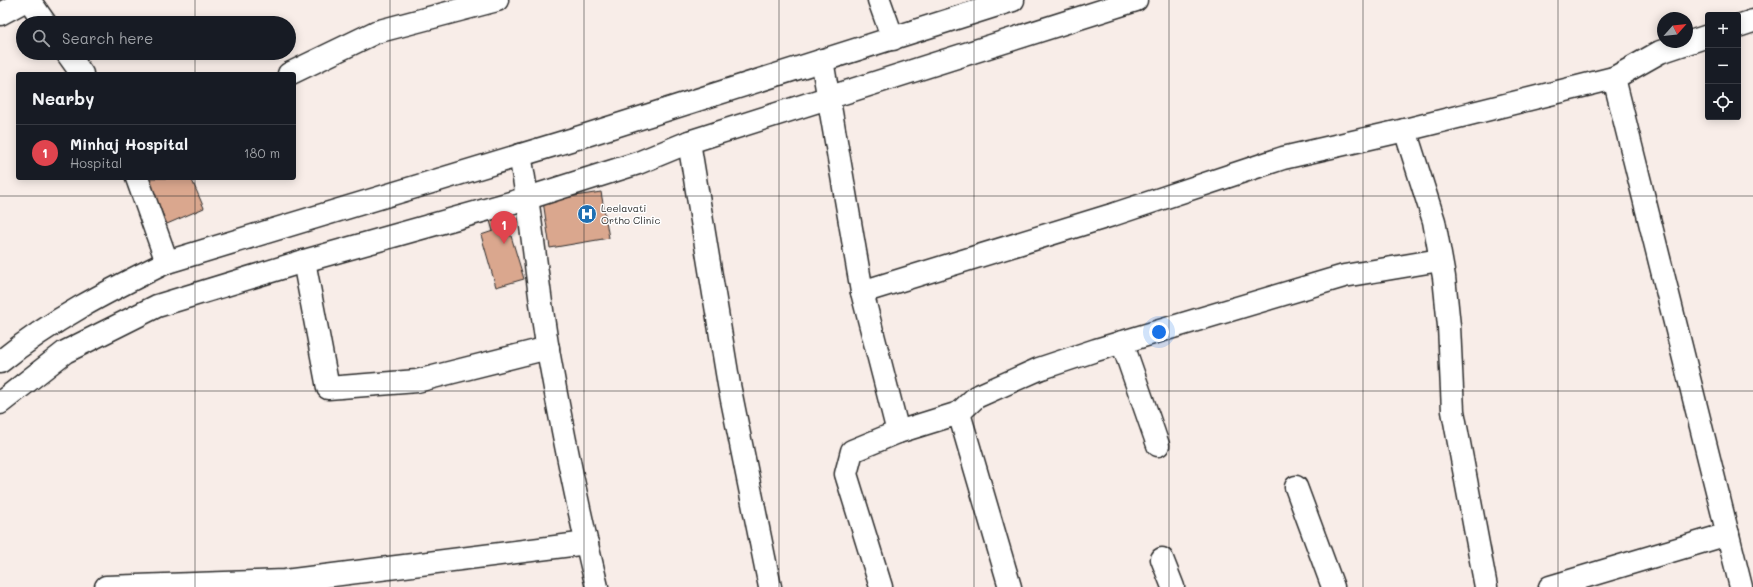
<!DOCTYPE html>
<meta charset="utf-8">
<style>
:root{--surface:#171b24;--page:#20242c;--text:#f1f3f6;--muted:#9ea1a6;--line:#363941;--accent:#0f766e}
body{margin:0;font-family:Mali,sans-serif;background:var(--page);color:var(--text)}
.controls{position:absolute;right:12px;top:12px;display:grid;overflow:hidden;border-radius:4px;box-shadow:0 2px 10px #0003}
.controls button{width:36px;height:36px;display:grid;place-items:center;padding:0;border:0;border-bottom:1px solid var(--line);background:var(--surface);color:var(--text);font:20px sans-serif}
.compass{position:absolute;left:1657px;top:12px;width:36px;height:36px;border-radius:50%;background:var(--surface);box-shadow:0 2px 10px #0003;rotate:63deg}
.you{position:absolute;left:1159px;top:332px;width:14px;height:14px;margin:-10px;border:3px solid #fff;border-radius:50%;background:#1a73e8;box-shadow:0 0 0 6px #1a73e833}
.badge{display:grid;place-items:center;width:26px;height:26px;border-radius:50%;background:var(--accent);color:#fff;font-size:13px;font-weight:700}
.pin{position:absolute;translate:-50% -33px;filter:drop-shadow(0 1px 2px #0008)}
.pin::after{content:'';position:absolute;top:21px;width:14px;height:12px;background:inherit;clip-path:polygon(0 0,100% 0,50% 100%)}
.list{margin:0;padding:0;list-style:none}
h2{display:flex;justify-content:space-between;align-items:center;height:52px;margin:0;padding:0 16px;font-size:17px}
h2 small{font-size:13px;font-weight:400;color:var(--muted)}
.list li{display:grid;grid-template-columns:26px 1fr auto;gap:12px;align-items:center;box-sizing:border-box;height:56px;padding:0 16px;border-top:1px solid var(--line)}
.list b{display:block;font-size:15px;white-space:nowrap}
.list p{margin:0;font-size:13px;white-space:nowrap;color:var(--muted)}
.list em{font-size:13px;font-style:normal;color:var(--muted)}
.icon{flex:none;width:22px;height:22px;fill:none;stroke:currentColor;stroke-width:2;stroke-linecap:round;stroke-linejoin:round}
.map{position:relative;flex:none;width:1753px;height:587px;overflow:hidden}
.search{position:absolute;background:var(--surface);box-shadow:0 2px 10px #0003;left:16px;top:16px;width:280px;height:44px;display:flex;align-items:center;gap:10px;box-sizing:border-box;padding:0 14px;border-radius:22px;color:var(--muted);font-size:15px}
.panel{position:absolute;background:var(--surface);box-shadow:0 2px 10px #0003;left:16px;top:72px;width:280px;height:108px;border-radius:4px}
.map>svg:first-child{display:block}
.building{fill:#daa78e;stroke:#2b2b2b}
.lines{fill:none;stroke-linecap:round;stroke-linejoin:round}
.street-casing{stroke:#2b2b2b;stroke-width:25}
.secondary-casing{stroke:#2b2b2b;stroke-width:25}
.street{stroke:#fff;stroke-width:22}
.secondary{stroke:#fff;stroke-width:22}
.grid{fill:none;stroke:#2b2b2b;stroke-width:1;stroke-opacity:0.55}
.labels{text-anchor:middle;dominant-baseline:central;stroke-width:3;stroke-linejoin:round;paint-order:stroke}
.poi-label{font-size:10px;fill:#2b2b2b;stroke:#fff;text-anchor:start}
</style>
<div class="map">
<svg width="1753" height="587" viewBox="0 0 1753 587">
<rect width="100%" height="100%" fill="#f8ede8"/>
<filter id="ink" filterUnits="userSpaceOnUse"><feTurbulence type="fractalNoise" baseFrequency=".025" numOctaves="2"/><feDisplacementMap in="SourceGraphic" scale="8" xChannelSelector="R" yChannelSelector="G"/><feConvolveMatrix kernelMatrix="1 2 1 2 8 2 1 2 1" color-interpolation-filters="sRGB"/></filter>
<g filter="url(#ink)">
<g class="building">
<polygon points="147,178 191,178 204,208 167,224"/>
<polygon points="601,192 609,238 550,248 543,201"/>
<polygon points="505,216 524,279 496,287 481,235 493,231 490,221"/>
</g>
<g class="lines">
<defs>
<g id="street">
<polyline points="29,0 45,23"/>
<polyline points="879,0 893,39"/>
<polyline points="0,14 26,0"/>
<polyline points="1738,26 1753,21"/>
<polyline points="67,53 82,74"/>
<polyline points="822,60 862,292 1112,215 1283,158 1405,130 1614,78 1660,52 1708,36"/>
<polyline points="289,74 376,32 497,0"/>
<polyline points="1614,78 1741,587"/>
<polyline points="1405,130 1434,221 1444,277 1449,326 1453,411 1486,587"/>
<polyline points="689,142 729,385 770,587"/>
<path d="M520 155C532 219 537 285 548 350 562 429 578 509 597 587"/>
<polyline points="137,178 167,262"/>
<polyline points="304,261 328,388 417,381 548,348"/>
<polyline points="862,292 898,432 959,413 1010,587"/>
<polyline points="1122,342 1158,445"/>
<polyline points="959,413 976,397 1039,369 1096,350 1344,276 1440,260"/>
<polyline points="1296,487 1333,587"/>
<polyline points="1162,559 1173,587"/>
<polyline points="106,587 285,581 587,543"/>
<polyline points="881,587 846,474 852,451 898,432"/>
<polyline points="1550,587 1728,534"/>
</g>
<g id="secondary">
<path d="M0 362C53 319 106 292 167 262L577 138 1013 0"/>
<polyline points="0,403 65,352 157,306 304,261 528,198 638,163 689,142 1136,0"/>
</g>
</defs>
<use href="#street" class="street-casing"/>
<use href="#secondary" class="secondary-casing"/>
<use href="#street" class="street"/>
<use href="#secondary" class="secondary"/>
</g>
</g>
<path class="grid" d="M195 0V23M390 0V587M584 0V587M779 0V587M974 0V587M1169 0V587M1363 0V587M1558 0V587M195 53V74M195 178V587M0 196H1753M0 391H1753"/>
<defs>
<symbol id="hospital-disc" viewBox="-11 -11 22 22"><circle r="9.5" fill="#1f6fb2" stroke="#fff"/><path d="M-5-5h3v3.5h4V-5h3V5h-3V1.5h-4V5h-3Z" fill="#fff"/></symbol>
</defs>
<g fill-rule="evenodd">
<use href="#hospital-disc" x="576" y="203" width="22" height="22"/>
</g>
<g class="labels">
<g class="poi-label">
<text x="601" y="208">Leelavati<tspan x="601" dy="12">Ortho Clinic</tspan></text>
</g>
</g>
</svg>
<div class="controls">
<button>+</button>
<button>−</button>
<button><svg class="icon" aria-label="locate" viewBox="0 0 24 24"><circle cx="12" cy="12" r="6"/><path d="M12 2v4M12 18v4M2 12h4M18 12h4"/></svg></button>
</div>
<svg class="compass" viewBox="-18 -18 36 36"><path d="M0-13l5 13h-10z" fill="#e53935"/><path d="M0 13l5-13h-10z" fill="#9ea1a6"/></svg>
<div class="you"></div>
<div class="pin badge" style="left:504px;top:244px;background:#e0444e">1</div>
<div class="search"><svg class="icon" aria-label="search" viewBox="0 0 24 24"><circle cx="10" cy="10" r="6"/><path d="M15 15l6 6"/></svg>Search here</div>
<section class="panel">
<h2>Nearby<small></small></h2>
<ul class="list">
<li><span class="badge" style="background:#e0444e">1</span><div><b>Minhaj Hospital</b><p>Hospital</p></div><em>180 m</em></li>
</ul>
</section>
</div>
